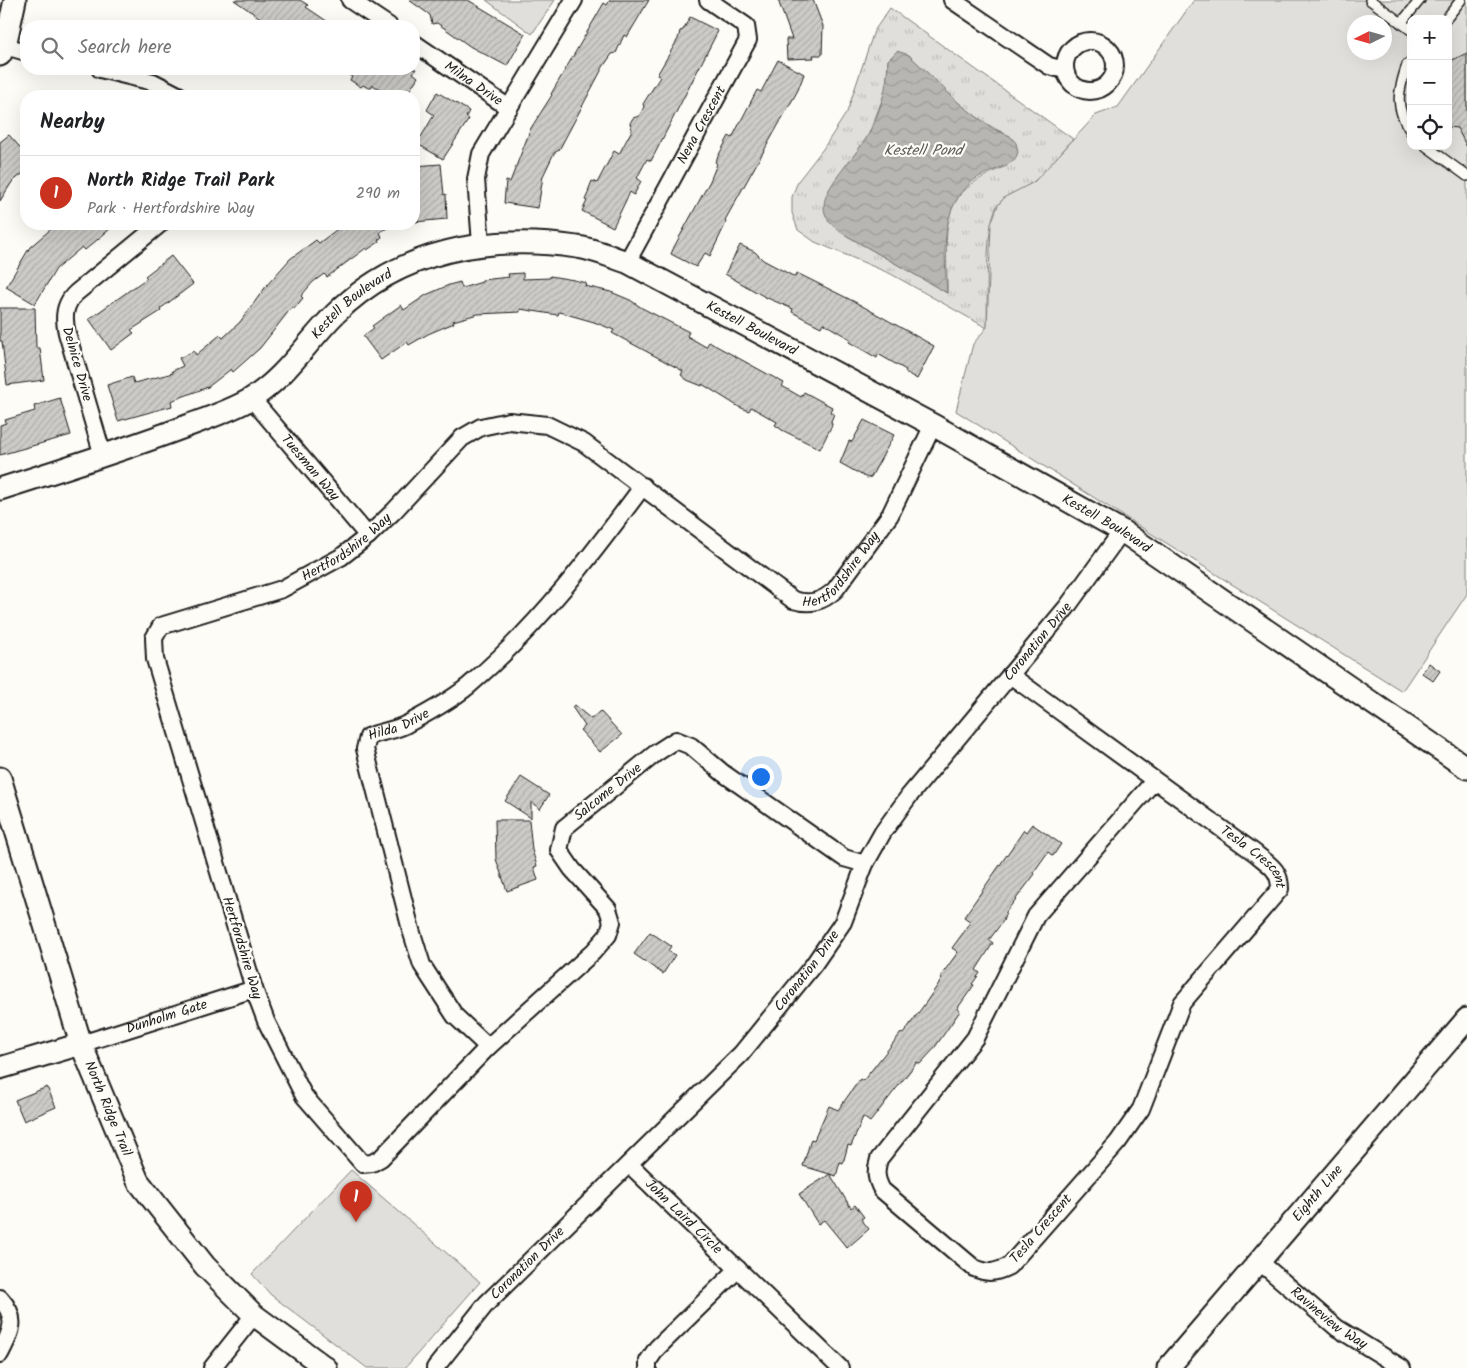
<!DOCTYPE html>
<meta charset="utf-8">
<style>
:root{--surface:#fff;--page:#f2f2f2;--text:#202124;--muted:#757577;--line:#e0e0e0;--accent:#c8321e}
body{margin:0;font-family:Kalam,sans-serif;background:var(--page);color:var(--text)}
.controls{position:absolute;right:15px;top:15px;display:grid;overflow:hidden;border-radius:10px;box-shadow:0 5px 20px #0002}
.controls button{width:45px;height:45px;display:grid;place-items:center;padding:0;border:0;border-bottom:1px solid var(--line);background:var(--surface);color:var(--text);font:25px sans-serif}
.compass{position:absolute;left:1347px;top:15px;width:45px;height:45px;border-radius:50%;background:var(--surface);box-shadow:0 5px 20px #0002;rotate:265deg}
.you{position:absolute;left:760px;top:776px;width:18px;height:18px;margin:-12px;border:4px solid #fff;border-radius:50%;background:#1a73e8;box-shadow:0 0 0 8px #1a73e833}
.badge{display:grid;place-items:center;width:32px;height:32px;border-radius:50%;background:var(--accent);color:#fff;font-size:16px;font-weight:700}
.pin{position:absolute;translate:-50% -41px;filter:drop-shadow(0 1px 2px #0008)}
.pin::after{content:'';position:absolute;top:26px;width:18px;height:15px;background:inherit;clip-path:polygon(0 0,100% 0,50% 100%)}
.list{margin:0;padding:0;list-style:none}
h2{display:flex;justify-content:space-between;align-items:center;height:65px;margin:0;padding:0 20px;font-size:21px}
h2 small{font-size:16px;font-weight:400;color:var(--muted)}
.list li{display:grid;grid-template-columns:32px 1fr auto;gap:15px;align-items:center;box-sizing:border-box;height:75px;padding:0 20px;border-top:1px solid var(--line)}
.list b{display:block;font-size:19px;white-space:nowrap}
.list p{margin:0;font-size:16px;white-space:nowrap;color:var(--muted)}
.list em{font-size:16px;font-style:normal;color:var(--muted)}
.icon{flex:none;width:28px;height:28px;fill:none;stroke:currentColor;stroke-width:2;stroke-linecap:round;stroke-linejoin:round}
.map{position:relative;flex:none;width:1467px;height:1368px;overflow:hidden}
.search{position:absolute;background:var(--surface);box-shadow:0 5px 20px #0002;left:20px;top:20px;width:400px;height:55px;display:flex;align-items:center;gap:12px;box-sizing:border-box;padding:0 18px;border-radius:20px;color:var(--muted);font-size:19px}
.panel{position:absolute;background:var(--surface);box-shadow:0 5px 20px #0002;left:20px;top:90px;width:400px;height:140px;border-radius:20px}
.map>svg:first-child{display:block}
.grass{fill:url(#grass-tufts);stroke:#7e7e7c;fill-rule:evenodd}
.green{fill:#e0dfdb;stroke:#7e7e7c;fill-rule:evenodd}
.water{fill:url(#water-waves);stroke:#797876}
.building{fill:url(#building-hatch);stroke:#1c1c1c}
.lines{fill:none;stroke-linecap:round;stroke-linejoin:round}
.service-casing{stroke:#1c1c1c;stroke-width:12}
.minor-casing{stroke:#1c1c1c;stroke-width:20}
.tertiary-casing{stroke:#1c1c1c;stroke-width:25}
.service{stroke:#fdfcf7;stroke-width:9}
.minor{stroke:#fdfcf7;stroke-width:16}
.tertiary{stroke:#fdfcf7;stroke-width:21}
.labels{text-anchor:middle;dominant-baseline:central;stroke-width:4.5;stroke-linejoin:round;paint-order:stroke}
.street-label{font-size:14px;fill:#1c1c1c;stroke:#fdfcf7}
.water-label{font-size:15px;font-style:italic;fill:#5a5a58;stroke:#fdfcf7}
</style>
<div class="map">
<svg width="1467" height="1368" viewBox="0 0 1467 1368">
<defs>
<pattern id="grass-tufts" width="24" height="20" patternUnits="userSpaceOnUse" patternTransform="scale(1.25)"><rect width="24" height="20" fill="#e0dfdb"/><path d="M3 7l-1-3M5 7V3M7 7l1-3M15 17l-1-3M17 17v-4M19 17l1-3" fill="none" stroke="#c0bfbb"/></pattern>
<pattern id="water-waves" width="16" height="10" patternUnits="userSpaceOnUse" patternTransform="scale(1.25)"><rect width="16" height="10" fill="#b7b6b2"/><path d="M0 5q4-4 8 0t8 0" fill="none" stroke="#9d9c98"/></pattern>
<pattern id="building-hatch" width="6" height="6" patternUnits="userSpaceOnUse" patternTransform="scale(1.25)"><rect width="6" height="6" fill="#cccbc8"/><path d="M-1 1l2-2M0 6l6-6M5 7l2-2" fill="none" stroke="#afaeab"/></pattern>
</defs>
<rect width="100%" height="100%" fill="#fdfcf7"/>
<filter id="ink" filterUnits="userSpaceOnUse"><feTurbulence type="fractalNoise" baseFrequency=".02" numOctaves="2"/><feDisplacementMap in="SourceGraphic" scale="10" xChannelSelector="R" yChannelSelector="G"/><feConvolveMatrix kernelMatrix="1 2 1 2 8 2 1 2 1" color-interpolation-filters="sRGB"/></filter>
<g filter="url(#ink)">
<path class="grass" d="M890 8 1073 139C1060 153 1048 171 1033 182 1022 191 1006 193 998 205 984 223 988 302 987 328L891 274 815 242 798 230 792 213V197L798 181 823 149 847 112 874 31ZM909 55C940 85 970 119 1010 136L1007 166C933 194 948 228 947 293L842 233 828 221 829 190 868 136 886 90 888 60Z"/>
<g class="green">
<polygon points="486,0 555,0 532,34"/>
<path d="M1194 0H1467V594L1402 691 956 411 973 344 987 327 991 224 998 205 1005 197 1034 182 1096 115 1118 107ZM1411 19H1448V146H1411ZM1354 22H1384V52H1354Z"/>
<polygon points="351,1170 480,1282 405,1368 367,1368 271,1295 252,1274"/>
</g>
<path class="water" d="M897 51 909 55 960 104 993 129 1010 136 1016 143 1018 152 1015 160C1002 169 986 171 973 181 938 209 945 254 947 293L842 233C833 226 823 218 824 205 825 185 856 156 867 137 880 115 888 85 888 60Z"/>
<g class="building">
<polygon points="234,0 300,0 308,5 306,7 334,26 272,26"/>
<polygon points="409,0 468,0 525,34 507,66 471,47 437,23 432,24 430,15"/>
<polygon points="610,0 649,0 627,37 624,35 616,53 612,54 603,67 559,150 554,153 543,176 538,208 504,203 506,181 510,182 531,128 552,95 551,94 604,3 607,5"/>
<polygon points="778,0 813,0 823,26 822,55 813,55 814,58 787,59 786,39 792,39"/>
<polygon points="690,17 718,31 651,161 647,159 637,178 641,181 634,195 630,192 613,227 582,211 587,201 585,200 589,191 588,191 592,181 597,183 614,151 619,154 632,130 630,123 633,118 639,116 644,107 643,104 660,77 657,75 678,39 680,31 683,30"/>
<polygon points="1467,53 1467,147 1457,128 1448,127 1448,62"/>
<polygon points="778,60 804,74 798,90 725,220 726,223 710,256 705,253 696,267 671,254 674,247 710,181 717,164 715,162 729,136 732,138 757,90 761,92"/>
<polygon points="340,69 416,69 413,73 418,77 406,96 390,96 373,85 370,89 363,85 361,87 350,80 352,77"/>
<polygon points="437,92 469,111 466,117 469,119 443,159 414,142 414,137 421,137 434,115 427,110"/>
<polygon points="9,135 26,154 26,171 12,182 0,201 0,142"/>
<polygon points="441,164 444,195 446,194 447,219 414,222 414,166"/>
<polygon points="57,224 116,224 85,250 82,247 56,269 35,304 6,287 30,247"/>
<polygon points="344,224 394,224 380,232 382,237 378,240 379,242 367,250 366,248 327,277 324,274 313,282 301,296 303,298 294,309 292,307 260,348 233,372 231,369 208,387 171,401 172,406 118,421 107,385 132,377 134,383 173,373 172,371 183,366 179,358 194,351 196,355 220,335 223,338 240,322 267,285 290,259 316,240 319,243"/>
<polygon points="740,245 755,252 763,260 795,277 797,273 855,302 934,346 917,379 905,372 906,370 878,354 877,358 849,342 850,339 823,323 821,327 805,319 792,312 793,309 765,297 725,274"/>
<polygon points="171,256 193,284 160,309 161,311 131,330 134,333 111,350 89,319 147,278 145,276"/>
<polygon points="523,273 523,279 550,278 550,276 574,280 586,283 585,286 611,292 630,300 642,308 689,332 687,336 706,347 709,342 784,383 782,386 801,397 804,392 832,407 830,412 834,414 831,421 832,425 820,449 782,430 775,425 777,422 751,407 749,411 739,407 702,384 702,386 687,380 681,375 683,371 612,333 614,330 594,322 559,312 558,315 520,309 520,312 478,314 453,321 454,323 428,334 409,345 407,342 381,360 363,336 374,328 372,326 401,305 404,310 426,295 449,285 460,282 462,288 482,282 482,280 509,277 508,274"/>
<polygon points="0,308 35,308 36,348 40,348 44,380 7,385 2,341 0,341"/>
<polygon points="60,398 71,435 0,455 0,425 6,423 5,420 35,411 34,406"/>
<polygon points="864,420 894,435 871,477 867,478 840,463 849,441 852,442"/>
<polygon points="1429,663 1440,671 1433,681 1422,673"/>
<polygon points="574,705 591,719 600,711 622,735 600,752 580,730 585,726 572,707"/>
<polygon points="521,777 549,795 540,809 531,802 531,818 505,801"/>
<polygon points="495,820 529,820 532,850 537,866 534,867 538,880 507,891 496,859"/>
<polygon points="1032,824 1061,844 1053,856 1048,852 1033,873 1035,874 1006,912 1003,921 989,940 993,943 976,970 980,973 972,984 974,985 957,1009 960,1011 933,1050 920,1064 917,1062 870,1122 863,1117 851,1146 848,1145 843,1163 840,1162 836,1176 803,1166 811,1139 814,1140 829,1106 838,1110 860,1079 863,1081 901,1033 903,1034 924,1005 942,979 940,977 958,952 952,948 971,922 964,917 1024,830 1026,832"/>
<polygon points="650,932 671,946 668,951 675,955 663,974 634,954"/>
<polygon points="47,1087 56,1107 24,1121 15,1100"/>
<polygon points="830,1174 851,1208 855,1205 864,1217 861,1219 869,1229 847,1248 824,1220 818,1224 799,1194"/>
</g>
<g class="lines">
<defs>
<g id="service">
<polyline points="1370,0 1411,30"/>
<polyline points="1446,19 1461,0"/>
<polyline points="1401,23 1420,0"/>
<path d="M1411 61 1407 65C1398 92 1394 107 1411 132"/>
<polyline points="1426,146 1467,176"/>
</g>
<g id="minor">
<polyline points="350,0 389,26"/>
<polyline points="952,0 1049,66 1065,70"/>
<circle cx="1090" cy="66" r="25"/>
<path id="s1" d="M414 43 509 108"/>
<polyline points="5,46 26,52"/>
<polyline points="100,69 153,82 180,96"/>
<polyline points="481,244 476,179 481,154 574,0"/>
<path id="s2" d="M627 262 748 40 746 26 708 0"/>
<path id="s3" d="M252 399 368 536"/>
<path d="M103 456 67 333C63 317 64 304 76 293L160 224"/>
<path id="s4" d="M1010 675 1255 853C1269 865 1280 869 1280 889L1182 1003 1141 1109 1118 1142 1009 1266C995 1273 988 1274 974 1268L882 1190C876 1179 875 1172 879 1159L975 1038 1036 916 1154 781"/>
<path id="s5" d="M865 864 844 858 723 773 691 746 676 740 656 753 564 828 559 850 572 869 608 909 612 922 608 935 593 952 488 1047 381 1158 372 1163 363 1164 304 1096 266 1021 254 989 155 659 154 638 161 626 282 589 341 557 368 536 394 511 462 438 481 427 509 421 547 425 584 443 793 600C810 605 822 602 835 590L890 515 933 425"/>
<path id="s6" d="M81 1044 254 989"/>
<path id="s7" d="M488 1047 455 1016 422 965 411 930 365 749 368 737C380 731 395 731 407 724 428 713 457 697 474 681 540 624 591 556 643 486"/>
<path id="s8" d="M629 1164 840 1368"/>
<path id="s9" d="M1260 1262 1337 1328 1402 1368"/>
<path d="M0 1298C19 1319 11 1332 0 1354"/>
<polyline points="212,1368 254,1315"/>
<path id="s10" d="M435 1368 486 1304 741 1054 814 964 843 922 865 864 883 832 909 796 1067 607 1122 531"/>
<polyline points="648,1368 648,1361 657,1348 738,1269"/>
</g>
<g id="tertiary">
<polyline points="0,55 5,46 15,0"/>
<path id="s11" d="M0 489C60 470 120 451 179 429 202 420 228 412 249 400 284 380 307 342 335 314 400 250 488 234 577 247 594 249 611 257 627 262L933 425 1122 531 1467 768"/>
<path id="s12" d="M0 778 81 1044 138 1181 205 1266 254 1315 326 1368"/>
<polyline points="0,1068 81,1044"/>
<path id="s13" d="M1168 1368 1467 1019"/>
</g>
</defs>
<use href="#service" class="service-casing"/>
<use href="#minor" class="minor-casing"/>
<use href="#tertiary" class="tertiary-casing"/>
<use href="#service" class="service"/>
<use href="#minor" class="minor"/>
<use href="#tertiary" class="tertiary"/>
</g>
</g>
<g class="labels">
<g class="street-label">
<text stroke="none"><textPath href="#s1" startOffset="72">Milna Drive</textPath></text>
<text stroke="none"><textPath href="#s2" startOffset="156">Nena Crescent</textPath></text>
<text stroke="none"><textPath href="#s11" startOffset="406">Kestell Boulevard</textPath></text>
<text stroke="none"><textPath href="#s11" startOffset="841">Kestell Boulevard</textPath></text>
<text transform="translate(77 364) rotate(74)">Delnice Drive</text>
<text stroke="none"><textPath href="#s3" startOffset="90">Tuesman Way</textPath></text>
<text stroke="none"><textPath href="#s11" startOffset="1246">Kestell Boulevard</textPath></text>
<text stroke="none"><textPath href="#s5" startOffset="1626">Hertfordshire Way</textPath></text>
<text stroke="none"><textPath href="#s5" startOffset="2240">Hertfordshire Way</textPath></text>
<text stroke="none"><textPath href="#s10" startOffset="950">Coronation Drive</textPath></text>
<text stroke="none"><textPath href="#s7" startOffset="375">Hilda Drive</textPath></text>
<text transform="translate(608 792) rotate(-39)">Salcome Drive</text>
<text stroke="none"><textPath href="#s4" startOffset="305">Tesla Crescent</textPath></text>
<text transform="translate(242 948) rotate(73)">Hertfordshire Way</text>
<text stroke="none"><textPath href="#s10" startOffset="545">Coronation Drive</textPath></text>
<text stroke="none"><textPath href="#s6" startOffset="90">Dunholm Gate</textPath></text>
<text stroke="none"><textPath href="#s12" startOffset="348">North Ridge Trail</textPath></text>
<text stroke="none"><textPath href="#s13" startOffset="230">Eighth Line</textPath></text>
<text stroke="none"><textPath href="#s8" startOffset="76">John Laird Circle</textPath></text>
<text transform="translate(1041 1229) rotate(-49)">Tesla Crescent</text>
<text stroke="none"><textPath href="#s10" startOffset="140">Coronation Drive</textPath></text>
<text stroke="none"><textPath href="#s9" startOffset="89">Ravineview Way</textPath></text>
</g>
<g class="water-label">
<text x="923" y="151">Kestell Pond</text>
</g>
</g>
</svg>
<div class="controls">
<button>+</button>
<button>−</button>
<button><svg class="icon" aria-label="locate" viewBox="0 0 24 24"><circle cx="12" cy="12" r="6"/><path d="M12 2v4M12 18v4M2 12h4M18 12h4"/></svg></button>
</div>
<svg class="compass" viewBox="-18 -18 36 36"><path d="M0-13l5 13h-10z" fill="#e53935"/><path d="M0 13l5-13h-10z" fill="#757577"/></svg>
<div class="you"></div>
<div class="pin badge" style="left:356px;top:1222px">1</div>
<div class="search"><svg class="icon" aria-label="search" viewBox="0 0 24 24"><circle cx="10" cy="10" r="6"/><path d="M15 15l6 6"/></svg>Search here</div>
<section class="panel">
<h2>Nearby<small></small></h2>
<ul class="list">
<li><span class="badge">1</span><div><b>North Ridge Trail Park</b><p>Park · Hertfordshire Way</p></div><em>290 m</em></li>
</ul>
</section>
</div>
